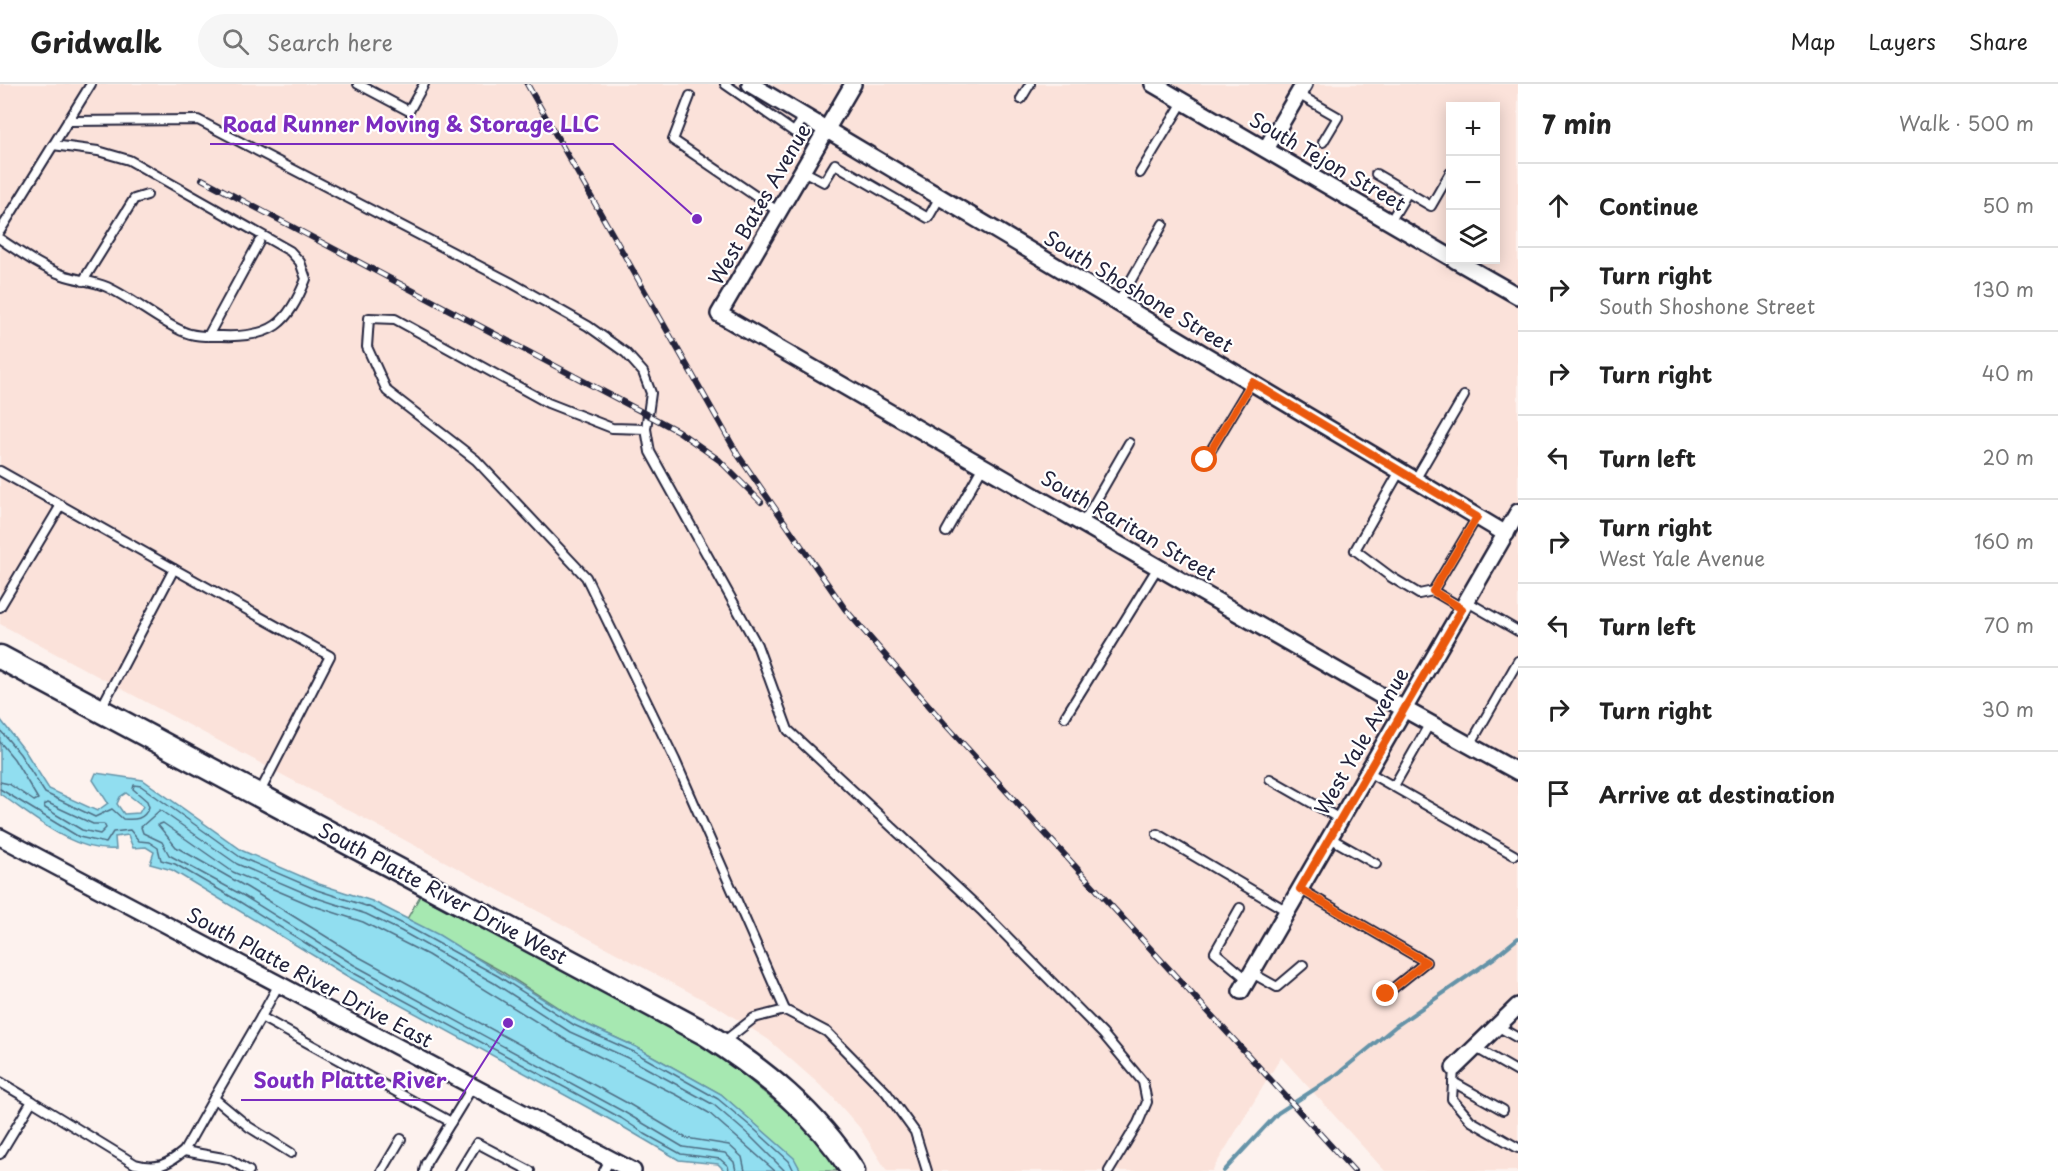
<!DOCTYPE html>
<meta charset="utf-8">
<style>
:root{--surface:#fff;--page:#f6f6f6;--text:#222;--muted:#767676;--line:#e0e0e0}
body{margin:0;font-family:"Playpen Sans",sans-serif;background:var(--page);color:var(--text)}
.controls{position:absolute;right:18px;top:18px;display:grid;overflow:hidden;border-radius:0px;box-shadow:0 3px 15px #0003}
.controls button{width:54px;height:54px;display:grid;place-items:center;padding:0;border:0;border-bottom:2px solid var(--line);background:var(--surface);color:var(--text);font:30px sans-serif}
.stop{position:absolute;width:18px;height:18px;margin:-14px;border:4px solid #ea580c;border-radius:50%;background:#fff}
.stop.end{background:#ea580c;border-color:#fff;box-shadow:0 2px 6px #0008}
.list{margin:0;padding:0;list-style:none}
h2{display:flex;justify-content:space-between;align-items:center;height:78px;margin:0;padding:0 24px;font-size:26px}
h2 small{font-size:20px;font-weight:400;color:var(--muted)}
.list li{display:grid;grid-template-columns:39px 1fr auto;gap:18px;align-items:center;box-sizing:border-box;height:84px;padding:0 24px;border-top:2px solid var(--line)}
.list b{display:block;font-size:22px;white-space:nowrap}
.list p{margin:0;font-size:20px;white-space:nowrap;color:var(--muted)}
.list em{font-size:20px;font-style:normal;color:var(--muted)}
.icon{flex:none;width:33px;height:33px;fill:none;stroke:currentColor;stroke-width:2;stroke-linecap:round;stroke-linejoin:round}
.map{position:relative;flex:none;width:1518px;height:1087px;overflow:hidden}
header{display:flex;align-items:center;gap:36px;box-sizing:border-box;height:84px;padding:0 30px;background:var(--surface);border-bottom:2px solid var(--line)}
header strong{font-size:28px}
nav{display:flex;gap:33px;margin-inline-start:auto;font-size:21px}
.search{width:420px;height:54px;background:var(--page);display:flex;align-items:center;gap:15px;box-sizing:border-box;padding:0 21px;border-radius:33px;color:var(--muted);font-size:22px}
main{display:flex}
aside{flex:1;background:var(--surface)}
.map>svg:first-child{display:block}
.built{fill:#fbe2da;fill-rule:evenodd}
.green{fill:#a6e8b1;stroke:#648576;stroke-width:1.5}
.water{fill:#91def0;stroke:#6593a8;stroke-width:1.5;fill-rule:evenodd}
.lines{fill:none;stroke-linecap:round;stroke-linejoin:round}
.shore{stroke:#4e6d83;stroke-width:1.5}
.stream{stroke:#6593a8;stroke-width:4}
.lane-casing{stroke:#22223b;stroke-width:12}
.street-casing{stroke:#22223b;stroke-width:20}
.secondary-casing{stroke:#22223b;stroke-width:27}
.lane{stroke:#fff;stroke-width:8}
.street{stroke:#fff;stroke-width:15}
.secondary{stroke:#fff;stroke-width:22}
.rail-casing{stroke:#22223b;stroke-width:6}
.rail{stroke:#fff;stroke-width:4;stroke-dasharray:11;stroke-linecap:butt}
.route{stroke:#ea580c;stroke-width:8}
.labels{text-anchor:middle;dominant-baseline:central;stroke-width:4.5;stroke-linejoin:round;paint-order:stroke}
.street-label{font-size:20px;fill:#22223b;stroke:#fff}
.leader{fill:none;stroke:#7b2cbf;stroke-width:2}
.callout-dot{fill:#7b2cbf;stroke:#fff;stroke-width:2}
.callout-label{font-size:21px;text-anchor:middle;font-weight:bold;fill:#7b2cbf;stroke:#fff;stroke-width:4.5;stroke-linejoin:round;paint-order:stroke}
</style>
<header>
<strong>Gridwalk</strong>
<div class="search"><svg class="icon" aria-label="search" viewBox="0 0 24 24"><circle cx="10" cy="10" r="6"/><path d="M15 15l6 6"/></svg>Search here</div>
<nav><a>Map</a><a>Layers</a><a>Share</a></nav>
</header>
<main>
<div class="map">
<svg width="1518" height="1087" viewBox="0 0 1518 1087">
<rect width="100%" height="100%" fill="#fdf2ee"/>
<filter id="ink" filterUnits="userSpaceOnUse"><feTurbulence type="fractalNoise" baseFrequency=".0167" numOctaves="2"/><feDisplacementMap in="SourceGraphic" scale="12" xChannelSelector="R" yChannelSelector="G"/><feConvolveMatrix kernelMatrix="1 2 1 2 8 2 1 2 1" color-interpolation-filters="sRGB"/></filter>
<g filter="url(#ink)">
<path class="built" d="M0 0H1518V1087H1385L1281 973 1212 1087H887L860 1044 830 1010 769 956 721 925 0 540ZM1450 22H1496V176H1450Z"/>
<polygon class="green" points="420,812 715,967 791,1031 834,1075 842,1087 801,1087 793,1074 721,1010 636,963 577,936 501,887 407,835"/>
<path class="water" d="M0 635 25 667 49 705 97 727 108 719 93 696 96 689 143 696 243 767 319 800 372 817 439 851 577 936 636 963 721 1010 794 1074 801 1087H725L718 1080 679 1076 618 1040 347 892 172 786 150 780 154 768 146 763 133 764 128 751 115 753 116 765C73 769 33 732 0 710ZM126 709 143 722 139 729 124 730 117 720 120 713Z"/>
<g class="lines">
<g class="shore">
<path d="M0 646 20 670 45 709 95 733 112 725 123 735C135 736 144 736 149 723L147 717 133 705 134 701 141 702 240 773 317 806 369 823 405 841 498 892 574 941 634 968 718 1015 755 1046 789 1077 794 1087"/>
<polyline points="0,658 14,675 38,715 34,717 9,700 0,698"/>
<polyline points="0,705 79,753 106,759 113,748 130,746 139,757 149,758 158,764 161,776 175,780 240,818 350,887 621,1034 645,1050 681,1070 720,1075 728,1082 729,1087"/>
<polygon points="48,719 93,740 104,740 106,744 100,750 82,746 45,724 44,721"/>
<polyline points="736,1087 734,1078 725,1069 683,1063 624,1028 354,881 244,812 169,771 162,758 143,749 141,743 160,726 237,780 314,813 366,830 401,847 494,899 570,948 630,975 714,1021 750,1052 785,1087"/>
<polyline points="745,1087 742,1073 729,1061 686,1054 629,1020 359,873 248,804 176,763 158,741 163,739 233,788 311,821 363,838 428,871 566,956 677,1011 709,1029 775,1087"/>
</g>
<polyline class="stream" points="1224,1087 1278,1029 1335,992 1396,942 1494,874 1518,854"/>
<defs>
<g id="lane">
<polyline points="358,0 409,27 424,0"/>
<polyline points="725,0 794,48 805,32"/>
<polyline points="1298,10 1338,33 1323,58"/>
<polyline points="690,12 673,56 779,128"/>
<polyline points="1021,15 1030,0"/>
<polyline points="68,37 198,36 510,198 588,242 626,269 643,288 651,309 646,345 650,368 757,561 788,646 981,826 1103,950 1143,998 1147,1018 1138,1039 1109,1087"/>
<polyline points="803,87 824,98 835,80 928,134 940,113"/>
<polyline points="1140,89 1183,18"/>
<polyline points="1376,90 1431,122 1450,89"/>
<polyline points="1390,138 1408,108"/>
<polyline points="0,147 91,0"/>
<path d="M0 155C20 168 40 183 63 191 77 196 93 197 107 203 133 215 156 235 182 247 194 253 208 252 222 252 272 254 288 240 306 195L300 178 290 167 129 76 98 67 53 61"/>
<polyline points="83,197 134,115 147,111"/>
<polyline points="1118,219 1163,140"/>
<polyline points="208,252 259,158"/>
<polyline points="646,345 612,344 548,319 395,235 369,234 367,263 387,307 476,376 586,493 675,676 785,926"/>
<polyline points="1205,376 1252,298"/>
<polyline points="0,387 174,485"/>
<polyline points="1400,387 1355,466 1391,493 1419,510 1433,507"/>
<polyline points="1415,396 1464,312"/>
<polyline points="1083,439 1129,359"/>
<polyline points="946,448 983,382"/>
<polyline points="1466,517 1518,547"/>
<polyline points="0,523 61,421"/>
<polyline points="1462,524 1433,507 1477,433"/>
<polyline points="101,624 174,485 330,572 260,708"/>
<polyline points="1065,633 1158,483"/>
<polyline points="1470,661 1518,577"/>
<polyline points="1368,688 1514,771"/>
<polyline points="1270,695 1340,735"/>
<polyline points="1394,702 1430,639"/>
<polyline points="1157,750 1287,827"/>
<polyline points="1330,754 1376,780"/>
<polyline points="1300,805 1426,878 1386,910"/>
<polyline points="1240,824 1215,868 1248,896"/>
<polyline points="1252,889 1277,903 1303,881"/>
<polyline points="279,900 261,933 451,1038"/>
<polyline points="261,933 214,1014 249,1043 291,1069"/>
<polyline points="1497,942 1518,954"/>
<polyline points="722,959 754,934 785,926 827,948 886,1008 915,1048 927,1087"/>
<polyline points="1476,964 1518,988"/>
<polyline points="1454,984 1452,1015 1471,1037 1518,1064"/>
<polyline points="0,998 32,1017 0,1070"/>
<polyline points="1453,998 1503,1026"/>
<polyline points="214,1014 184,1067 229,1075 249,1087"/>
<path d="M32 1017 135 1080C157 1086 167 1081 184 1067"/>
<polyline points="382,1087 401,1055"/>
<polyline points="424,1087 426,1079 473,1002"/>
<polyline points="460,1087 477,1059 530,1087"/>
<polyline points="604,1087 610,1075"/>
</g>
<g id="street">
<polyline points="750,0 1506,450"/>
<polyline points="853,0 719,230 1404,625 1518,688"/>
<polyline points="1153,0 1450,173"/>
<polyline points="1266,65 1304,0"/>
<polyline points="1455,176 1518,212"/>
<polyline points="0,753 633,1087"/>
<polyline points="1241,907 1518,428"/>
<polyline points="1454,984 1518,922"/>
</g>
<path id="secondary" d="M0 573 706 950C764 987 815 1028 853 1087"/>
</defs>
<use href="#lane" class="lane-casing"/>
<use href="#street" class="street-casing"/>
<use href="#secondary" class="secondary-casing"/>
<use href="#lane" class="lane"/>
<use href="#street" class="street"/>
<use href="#secondary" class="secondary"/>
<defs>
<g id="rail">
<polyline points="527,0 738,371 845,525 944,639 1354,1087"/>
<polyline points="202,95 678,347 719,376 761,418"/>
</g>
</defs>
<use href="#rail" class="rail-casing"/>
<use href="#rail" class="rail"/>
</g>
</g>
<g class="lines" filter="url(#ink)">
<polyline class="route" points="1205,376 1252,298 1477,433 1433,507 1462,525 1300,805 1426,878 1386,910"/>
</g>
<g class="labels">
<g class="street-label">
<text transform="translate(1328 77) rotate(30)">South Tejon Street</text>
<text transform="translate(759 120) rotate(-60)">West Bates Avenue</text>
<text transform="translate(1139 207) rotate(31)">South Shoshone Street</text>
<text transform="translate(1129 441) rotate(30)">South Raritan Street</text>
<text transform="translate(1361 657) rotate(-60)">West Yale Avenue</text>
<text transform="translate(443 809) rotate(28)">South Platte River Drive West</text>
<text transform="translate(310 893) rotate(28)">South Platte River Drive East</text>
</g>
</g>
<path class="leader" d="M697 135L613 60H210M508 939L459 1016H241"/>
<g class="callout-dot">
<circle cx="697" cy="135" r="6"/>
<circle cx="508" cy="939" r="6"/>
</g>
<g class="callout-label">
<text x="411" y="48">Road Runner Moving &amp; Storage LLC</text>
<text x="350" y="1004">South Platte River</text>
</g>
</svg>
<div class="controls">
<button>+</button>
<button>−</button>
<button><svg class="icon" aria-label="layers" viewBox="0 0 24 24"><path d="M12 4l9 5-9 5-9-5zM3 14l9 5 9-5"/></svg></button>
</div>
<div class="stop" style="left:1205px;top:376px"></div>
<div class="stop end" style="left:1386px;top:910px"></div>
</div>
<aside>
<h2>7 min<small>Walk · 500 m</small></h2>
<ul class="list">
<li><svg class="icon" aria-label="ahead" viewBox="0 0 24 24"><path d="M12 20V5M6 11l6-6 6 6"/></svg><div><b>Continue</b></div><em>50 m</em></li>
<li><svg class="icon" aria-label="right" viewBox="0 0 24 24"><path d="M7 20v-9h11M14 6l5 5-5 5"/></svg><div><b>Turn right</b><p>South Shoshone Street</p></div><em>130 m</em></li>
<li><svg class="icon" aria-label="right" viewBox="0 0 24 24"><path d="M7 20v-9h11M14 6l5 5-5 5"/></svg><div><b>Turn right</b></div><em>40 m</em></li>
<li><svg class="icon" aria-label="left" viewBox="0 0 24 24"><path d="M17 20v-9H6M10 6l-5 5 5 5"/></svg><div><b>Turn left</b></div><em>20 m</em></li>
<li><svg class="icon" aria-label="right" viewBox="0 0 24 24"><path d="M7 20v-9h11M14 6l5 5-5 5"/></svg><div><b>Turn right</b><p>West Yale Avenue</p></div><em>160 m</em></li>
<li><svg class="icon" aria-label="left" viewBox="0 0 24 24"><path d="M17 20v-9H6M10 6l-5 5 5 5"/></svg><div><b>Turn left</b></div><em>70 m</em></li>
<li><svg class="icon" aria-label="right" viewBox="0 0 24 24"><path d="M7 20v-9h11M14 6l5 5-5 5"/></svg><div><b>Turn right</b></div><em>30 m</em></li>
<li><svg class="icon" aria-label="arrive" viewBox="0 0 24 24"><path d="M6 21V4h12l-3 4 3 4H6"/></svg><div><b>Arrive at destination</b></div></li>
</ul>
</aside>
</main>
